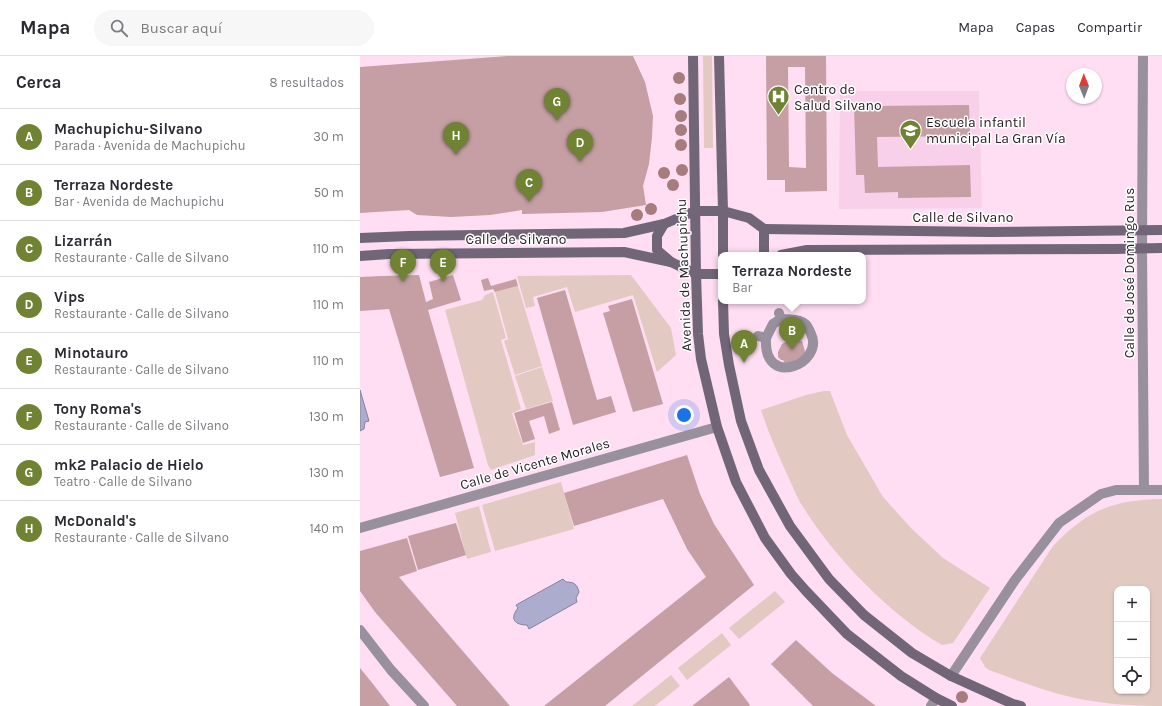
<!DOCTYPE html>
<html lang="es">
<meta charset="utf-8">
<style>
:root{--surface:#fff;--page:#f7f7f7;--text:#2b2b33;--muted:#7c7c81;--line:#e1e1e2;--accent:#6f8333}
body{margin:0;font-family:Karla,sans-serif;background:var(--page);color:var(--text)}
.controls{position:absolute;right:12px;bottom:12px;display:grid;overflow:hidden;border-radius:8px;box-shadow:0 1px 3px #0004}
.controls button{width:36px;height:36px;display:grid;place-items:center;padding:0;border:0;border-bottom:1px solid var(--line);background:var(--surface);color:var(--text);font:20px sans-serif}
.compass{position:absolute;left:706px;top:12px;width:36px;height:36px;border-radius:50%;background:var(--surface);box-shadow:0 1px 3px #0004;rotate:359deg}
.you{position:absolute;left:324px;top:359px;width:14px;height:14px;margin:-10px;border:3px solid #fff;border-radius:50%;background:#1a73e8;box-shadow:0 0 0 6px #1a73e833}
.badge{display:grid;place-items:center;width:26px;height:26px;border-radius:50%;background:var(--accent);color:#fff;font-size:13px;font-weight:700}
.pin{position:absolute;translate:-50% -33px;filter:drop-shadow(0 1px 2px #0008)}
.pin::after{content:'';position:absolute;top:21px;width:14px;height:12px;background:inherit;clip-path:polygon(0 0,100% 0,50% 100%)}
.popup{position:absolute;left:358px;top:196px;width:148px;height:52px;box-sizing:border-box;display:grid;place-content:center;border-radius:8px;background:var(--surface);filter:drop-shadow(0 1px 3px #0005);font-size:13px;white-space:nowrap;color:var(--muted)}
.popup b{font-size:15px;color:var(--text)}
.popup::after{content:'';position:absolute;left:50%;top:100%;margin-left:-8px;border:8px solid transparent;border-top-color:var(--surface)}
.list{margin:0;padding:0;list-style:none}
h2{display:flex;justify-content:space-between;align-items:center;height:52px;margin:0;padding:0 16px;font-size:17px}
h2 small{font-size:13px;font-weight:400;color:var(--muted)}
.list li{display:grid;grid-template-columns:26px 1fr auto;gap:12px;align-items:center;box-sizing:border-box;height:56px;padding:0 16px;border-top:1px solid var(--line)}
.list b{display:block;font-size:15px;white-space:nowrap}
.list p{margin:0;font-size:13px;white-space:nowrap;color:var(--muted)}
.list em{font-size:13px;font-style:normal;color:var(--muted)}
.icon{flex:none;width:22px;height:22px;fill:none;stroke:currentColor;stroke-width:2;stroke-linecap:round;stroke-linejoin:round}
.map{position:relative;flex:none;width:802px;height:650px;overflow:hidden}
header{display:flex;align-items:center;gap:24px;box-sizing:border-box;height:56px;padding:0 20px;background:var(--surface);border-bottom:1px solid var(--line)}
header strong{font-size:19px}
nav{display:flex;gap:22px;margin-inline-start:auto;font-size:14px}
.search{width:280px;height:36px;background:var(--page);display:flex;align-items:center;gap:10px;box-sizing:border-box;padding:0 14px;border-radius:22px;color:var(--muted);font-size:15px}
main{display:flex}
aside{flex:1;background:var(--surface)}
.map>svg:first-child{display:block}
.built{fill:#f8d0e9}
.green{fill:#e2cac3;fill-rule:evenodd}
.water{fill:#acadce;stroke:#86839c}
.building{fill:#c59fa4;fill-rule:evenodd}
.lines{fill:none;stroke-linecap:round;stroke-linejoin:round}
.street{stroke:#98909d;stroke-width:10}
.secondary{stroke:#716678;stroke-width:10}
.tree{fill:#a67c7d}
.labels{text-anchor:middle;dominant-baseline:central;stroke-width:3;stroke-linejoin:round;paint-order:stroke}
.poi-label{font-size:14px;fill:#2c2028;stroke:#fff;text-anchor:start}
.street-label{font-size:14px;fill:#2c2028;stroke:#fff}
</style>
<header>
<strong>Mapa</strong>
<div class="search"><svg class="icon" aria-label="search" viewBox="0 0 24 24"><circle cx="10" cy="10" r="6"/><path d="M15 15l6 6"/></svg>Buscar aquí</div>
<nav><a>Mapa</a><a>Capas</a><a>Compartir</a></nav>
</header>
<main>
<aside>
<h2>Cerca<small>8 resultados</small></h2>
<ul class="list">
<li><span class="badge">A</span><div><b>Machupichu-Silvano</b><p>Parada · Avenida de Machupichu</p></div><em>30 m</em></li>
<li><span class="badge">B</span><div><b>Terraza Nordeste</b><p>Bar · Avenida de Machupichu</p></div><em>50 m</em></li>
<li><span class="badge">C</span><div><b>Lizarrán</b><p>Restaurante · Calle de Silvano</p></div><em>110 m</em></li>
<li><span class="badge">D</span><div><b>Vips</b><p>Restaurante · Calle de Silvano</p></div><em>110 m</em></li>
<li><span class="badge">E</span><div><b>Minotauro</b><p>Restaurante · Calle de Silvano</p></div><em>110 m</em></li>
<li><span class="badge">F</span><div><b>Tony Roma's</b><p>Restaurante · Calle de Silvano</p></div><em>130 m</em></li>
<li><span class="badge">G</span><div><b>mk2 Palacio de Hielo</b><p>Teatro · Calle de Silvano</p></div><em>130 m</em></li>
<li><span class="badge">H</span><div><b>McDonald's</b><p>Restaurante · Calle de Silvano</p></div><em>140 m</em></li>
</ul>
</aside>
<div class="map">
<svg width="802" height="650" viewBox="0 0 802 650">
<rect width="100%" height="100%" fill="#ffddf2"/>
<polygon class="built" points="480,35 619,35 622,152 479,153"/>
<g class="green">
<polygon points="343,0 352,0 353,92 344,92"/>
<polygon points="271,219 311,272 316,299 297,316 273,239 215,256 207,231 173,241 175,250 166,252 157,220"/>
<polygon points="158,230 182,310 155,319 144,285 148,283 135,236"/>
<polygon points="133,236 146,282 141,284 161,353 152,357 163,389 175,386 175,399 131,414 128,409 85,254 122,244 125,239"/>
<polygon points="182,311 193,345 166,353 155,320"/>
<path d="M464 335H470L487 379 523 441 552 473 583 502 630 532 593 587 582 589C529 558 476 503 443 451 438 444 435 435 431 427 420 403 409 379 401 354L446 339Z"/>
<polygon points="201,426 214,473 135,495 122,449"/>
<path d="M802 443V650C774 650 747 648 720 643 689 637 659 625 629 614L625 611 620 602 693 490C727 454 753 444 802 443ZM757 533H787V635H757Z"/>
<polygon points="119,450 131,496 107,503 95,457"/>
<polygon points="415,535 425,546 379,583 369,572"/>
<polygon points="362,577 371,589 327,624 318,612"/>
<polygon points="311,619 320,630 295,650 272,650"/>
</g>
<g class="water">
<polygon points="0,334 9,365 5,366 4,373 0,375"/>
<path d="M203 523 206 526C214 526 217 528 219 536L216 542 217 546 169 573 167 569C155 569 149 563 158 552L156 549Z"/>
</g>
<g class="building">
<polygon points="148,0 273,0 285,26 293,60 292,81 289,108 283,130 286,149 242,156 162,158 162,154 130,159 91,161 57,159 49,154 0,157 0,11"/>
<path d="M406 0H466L467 135 425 136V124H407ZM428 11H445L446 112 429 111Z"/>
<polygon points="513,48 513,50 609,49 610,80 517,81 518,111 610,109 611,141 538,142 538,136 505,137 504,119 496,119 494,49"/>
<polygon points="59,219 66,246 73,243 69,226 93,219 101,244 68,254 114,412 80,421 29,253 0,255 0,221 21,220"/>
<polygon points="128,222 131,230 156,223 158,230 135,236 133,233 124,235 121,224"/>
<polygon points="205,234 237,344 251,340 256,356 213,369 177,242"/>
<polygon points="272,243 303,348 273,356 243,257 250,255 248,250"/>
<polygon points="431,283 442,285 446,299 426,309 423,304 421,304 418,301 418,296 422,288"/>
<polygon points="192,346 200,374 189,378 184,360 169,365 175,383 163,387 154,357"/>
<polygon points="327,399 340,438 354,468 394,529 245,650 184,650 346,521 327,493 303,443 214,470 204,437"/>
<polygon points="96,467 106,499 58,514 48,480"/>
<polygon points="47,482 57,515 39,521 150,650 97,650 15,556 0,535 0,495"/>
<polygon points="436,584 472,617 516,650 453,650 411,608"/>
<polygon points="0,612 13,628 30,650 0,650"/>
<polygon points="369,621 390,649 389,650 332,650"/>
</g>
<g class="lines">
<g class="street">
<polyline points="783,0 782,193 784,434"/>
<path d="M398 280 406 282C403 334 465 307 451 278 449 273 447 268 442 266 437 263 427 263 421 263L419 257"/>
<polyline points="406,282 413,268 421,263"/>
<polyline points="0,472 357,371"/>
<polyline points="0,574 31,614 64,650"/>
<polyline points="591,620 655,524 699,467 741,438 756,434 802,434"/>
<polyline points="571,650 576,642"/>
</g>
<g class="secondary">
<polyline points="333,0 336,218 338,278 341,303 357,371 376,426 405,482 431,518 446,535 487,578 541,620 576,642 592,650"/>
<polyline points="359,0 363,155 363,199"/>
<polyline points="304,168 297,180 297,194 311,206 336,218 361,218"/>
<polyline points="404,173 630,176 802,174"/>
<polyline points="404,173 404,199"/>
<polyline points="0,182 49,180 264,177 304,168 335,155 363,155 389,162 404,173"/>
<polyline points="421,199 447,194 755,193 802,192"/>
<polyline points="0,200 29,198 264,196 311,206"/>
<polyline points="363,245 364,278 369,309 381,365 399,414 430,470 469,523 504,559 552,597 591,620 653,648 661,650"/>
</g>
</g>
<g class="tree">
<circle cx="319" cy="22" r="6"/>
<circle cx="320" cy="43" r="6"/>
<circle cx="321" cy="60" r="6"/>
<circle cx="321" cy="74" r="6"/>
<circle cx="321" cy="89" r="6"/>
<circle cx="322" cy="114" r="6"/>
<circle cx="304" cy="117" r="6"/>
<circle cx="313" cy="129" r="6"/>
<circle cx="291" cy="153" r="6"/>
<circle cx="277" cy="159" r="6"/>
<circle cx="602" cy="641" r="6"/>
</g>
<defs>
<symbol id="hospital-pin" viewBox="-11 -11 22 30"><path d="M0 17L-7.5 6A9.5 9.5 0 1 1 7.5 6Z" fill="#6f8333" stroke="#fff"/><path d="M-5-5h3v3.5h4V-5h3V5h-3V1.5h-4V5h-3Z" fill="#fff"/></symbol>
<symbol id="school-pin" viewBox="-11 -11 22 30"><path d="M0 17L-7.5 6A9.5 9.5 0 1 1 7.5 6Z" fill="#6f8333" stroke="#fff"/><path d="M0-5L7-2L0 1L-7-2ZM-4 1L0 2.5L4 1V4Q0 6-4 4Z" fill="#fff"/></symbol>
</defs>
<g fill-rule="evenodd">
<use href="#hospital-pin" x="406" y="28" width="25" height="34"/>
<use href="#school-pin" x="538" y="62" width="25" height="34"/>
</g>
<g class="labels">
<g class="poi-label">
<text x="434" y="33">Centro de<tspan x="434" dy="16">Salud Silvano</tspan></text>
<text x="566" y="66">Escuela infantil<tspan x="566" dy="16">municipal La Gran Vía</tspan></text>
</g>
<g class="street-label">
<text x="603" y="161">Calle de Silvano</text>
<text x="156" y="183">Calle de Silvano</text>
<text transform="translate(769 217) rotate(-90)">Calle de José Domingo Rus</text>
<text transform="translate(324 219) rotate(-92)">Avenida de Machupichu</text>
<text transform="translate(175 408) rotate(-16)">Calle de Vicente Morales</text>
</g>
</g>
</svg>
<div class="controls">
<button>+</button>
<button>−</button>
<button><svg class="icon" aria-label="locate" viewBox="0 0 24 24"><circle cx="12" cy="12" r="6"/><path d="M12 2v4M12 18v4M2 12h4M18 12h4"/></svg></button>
</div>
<svg class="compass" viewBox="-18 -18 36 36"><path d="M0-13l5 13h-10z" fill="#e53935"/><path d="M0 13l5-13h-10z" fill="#7c7c81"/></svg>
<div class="you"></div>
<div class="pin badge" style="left:384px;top:307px">A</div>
<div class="pin badge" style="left:432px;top:294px">B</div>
<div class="popup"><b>Terraza Nordeste</b>Bar</div>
<div class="pin badge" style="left:169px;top:146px">C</div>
<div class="pin badge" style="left:220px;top:106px">D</div>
<div class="pin badge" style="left:83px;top:226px">E</div>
<div class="pin badge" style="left:43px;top:226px">F</div>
<div class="pin badge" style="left:197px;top:65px">G</div>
<div class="pin badge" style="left:96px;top:99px">H</div>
</div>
</main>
